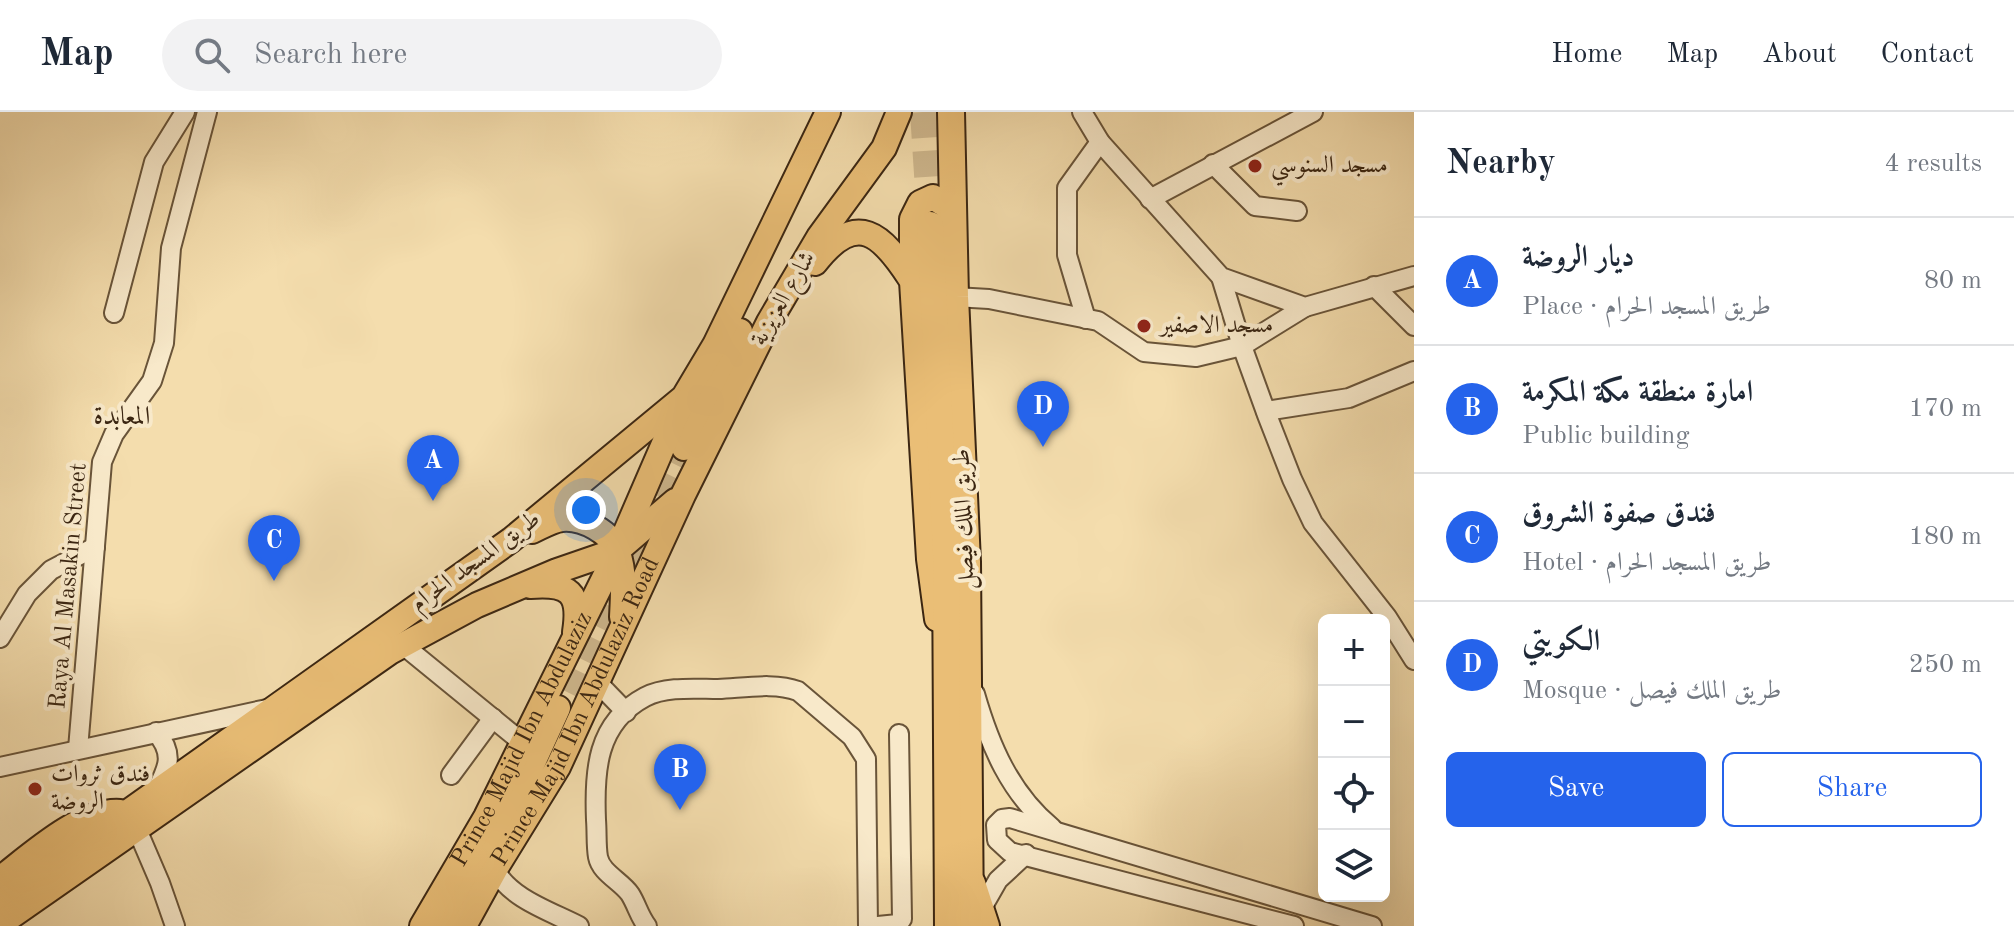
<!DOCTYPE html>
<meta charset="utf-8">
<style>
:root{--surface:#fff;--page:#f2f2f3;--text:#1f2937;--muted:#747a83;--line:#e0e1e3;--accent:#2563eb}
body{margin:0;font-family:"Old Standard TT",Amiri,serif;background:var(--page);color:var(--text)}
.controls{position:absolute;right:24px;bottom:24px;display:grid;overflow:hidden;border-radius:12px;box-shadow:0 8px 32px #0002}
.controls button{width:72px;height:72px;display:grid;place-items:center;padding:0;border:0;border-bottom:2px solid var(--line);background:var(--surface);color:var(--text);font:40px sans-serif}
.you{position:absolute;left:586px;top:398px;width:28px;height:28px;margin:-20px;border:6px solid #fff;border-radius:50%;background:#1a73e8;box-shadow:0 0 0 12px #1a73e833}
.badge{display:grid;place-items:center;width:52px;height:52px;border-radius:50%;background:var(--accent);color:#fff;font-size:26px;font-weight:700}
.pin{position:absolute;translate:-50% -66px;filter:drop-shadow(0 2px 4px #0008)}
.pin::after{content:'';position:absolute;top:42px;width:28px;height:24px;background:inherit;clip-path:polygon(0 0,100% 0,50% 100%)}
.list{margin:0;padding:0;list-style:none}
h2{display:flex;justify-content:space-between;align-items:center;height:104px;margin:0;padding:0 32px;font-size:34px}
h2 small{font-size:26px;font-weight:400;color:var(--muted)}
.list li{display:grid;grid-template-columns:52px 1fr auto;gap:24px;align-items:center;box-sizing:border-box;height:128px;padding:0 32px;border-top:2px solid var(--line)}
.list b{display:block;font-size:30px;white-space:nowrap}
.list p{margin:0;font-size:26px;white-space:nowrap;color:var(--muted)}
.list em{font-size:26px;font-style:normal;color:var(--muted)}
.actions{display:flex;gap:16px;padding:24px 32px}
.actions a{flex:1;padding:18px 0;border:2px solid var(--accent);border-radius:12px;text-align:center;font-size:28px;color:var(--accent)}
.actions .main{background:var(--accent);color:#fff}
.icon{flex:none;width:44px;height:44px;fill:none;stroke:currentColor;stroke-width:2;stroke-linecap:round;stroke-linejoin:round}
.map{position:relative;flex:none;width:1414px;height:814px;overflow:hidden}
header{display:flex;align-items:center;gap:48px;box-sizing:border-box;height:112px;padding:0 40px;background:var(--surface);border-bottom:2px solid var(--line)}
header strong{font-size:38px}
nav{display:flex;gap:44px;margin-inline-start:auto;font-size:28px}
.search{width:560px;height:72px;background:var(--page);display:flex;align-items:center;gap:20px;box-sizing:border-box;padding:0 28px;border-radius:44px;color:var(--muted);font-size:30px}
main{display:flex}
aside{flex:1;background:var(--surface)}
.map>svg:first-child{display:block}
.lines{fill:none;stroke-linecap:round;stroke-linejoin:round}
.major-tunnel{stroke:#cfb88e;stroke-width:24;stroke-dasharray:24 12;stroke-linecap:butt}
.highway-tunnel{stroke:#cfb88e;stroke-width:26;stroke-dasharray:26 13;stroke-linecap:butt}
.minor-casing{stroke:#695439;stroke-width:22}
.major-casing{stroke:#3b2612;stroke-width:28}
.highway-casing{stroke:#3b2612;stroke-width:30}
.minor{stroke:#f8e9ca;stroke-width:18}
.major{stroke:#eabe76;stroke-width:24}
.highway{stroke:#eabe76;stroke-width:26}
.poi-dot{fill:#8f2418;stroke:#f8e9ca;stroke-width:3}
.labels{text-anchor:middle;dominant-baseline:central;stroke-width:8;stroke-linejoin:round;paint-order:stroke}
.poi-label{font-size:24px;fill:#3b2612;stroke:#f8e9ca;text-anchor:start}
.street-label{font-size:24px;fill:#3b2612;stroke:#f8e9ca}
.neighbourhood-label{font-size:26px;fill:#3b2612;stroke:#f8e9ca}
</style>
<header>
<strong>Map</strong>
<div class="search"><svg class="icon" aria-label="search" viewBox="0 0 24 24"><circle cx="10" cy="10" r="6"/><path d="M15 15l6 6"/></svg>Search here</div>
<nav><a>Home</a><a>Map</a><a>About</a><a>Contact</a></nav>
</header>
<main>
<div class="map">
<svg width="1414" height="814" viewBox="0 0 1414 814">
<rect width="100%" height="100%" fill="#f4ddad"/>
<filter id="stains"><feTurbulence type="fractalNoise" baseFrequency=".0025" numOctaves="4"/><feColorMatrix values="0 0 0 0 .2 0 0 0 0 .09 0 0 0 0 .02 0 0 0 .5 -.17"/></filter>
<radialGradient id="worn" r=".72"><stop offset=".6" stop-color="#630" stop-opacity="0"/><stop offset="1" stop-color="#630" stop-opacity=".3"/></radialGradient>
<g class="lines">
<polyline class="major-tunnel" points="565,579 684,336"/>
<polyline class="highway-tunnel" points="923,0 930,108"/>
<defs>
<g id="minor">
<polyline points="1082,0 1100,30 1221,165 1305,195 1414,164"/>
<polyline points="1213,52 1255,94 1297,99"/>
<polyline points="1150,87 1313,0"/>
<polyline points="1221,165 1242,234 1267,303 1292,367 1313,411 1387,505 1414,548"/>
<polyline points="1374,174 1414,214"/>
<polyline points="955,185 989,187 1098,209 1144,240 1196,245 1242,234 1305,195"/>
<polyline points="114,201 154,50 185,0"/>
<polyline points="1086,207 1067,143 1067,76 1100,30"/>
<polyline points="1266,299 1349,286 1414,259"/>
<polyline points="0,526 27,482 51,458 95,435"/>
<polyline points="403,533 523,631"/>
<polyline points="597,570 626,600"/>
<path d="M975 582C990 634 1010 681 1052 716"/>
<path d="M156 620C175 642 168 656 156 679"/>
<polyline points="78,637 102,350 114,322 152,269 164,231 171,136 207,0"/>
<polyline points="0,655 267,597"/>
<polyline points="451,663 493,606"/>
<polyline points="136,715 160,771 175,814"/>
<path d="M495 758C511 787 550 799 579 814"/>
<polyline points="982,796 998,768 1026,742"/>
<path d="M647 814C639 804 637 793 630 782 621 769 601 761 598 745 596 734 597 720 596 708 594 660 596 611 645 585 666 574 696 577 718 577 743 576 775 570 798 579L852 625 866 647 868 814"/>
<polyline points="878,814 898,812 902,807 899,622"/>
<polyline points="1294,814 1010,740 997,728 996,713 1002,707 1010,706 1372,814"/>
</g>
<g id="major">
<path d="M815 151C857 97 882 122 912 169L929 447 937 507"/>
<polyline points="912,169 912,107 920,91 933,85 945,93 954,106"/>
<polyline points="684,336 740,219"/>
<path d="M532 419C541 415 552 408 562 407 582 405 612 420 618 441 625 461 623 484 622 505"/>
<path d="M530 474C569 471 581 480 575 520"/>
<path d="M0 767C30 744 81 697 120 700"/>
<polyline points="973,771 987,814"/>
<polyline points="0,791 511,428 684,285 715,233 828,0"/>
<polyline points="443,809 481,754 505,712 558,596"/>
<polyline points="0,812 390,540 477,493 557,459 618,438 675,389"/>
<path id="s1" d="M422 814 486 705 618 438 682 290"/>
<path id="s2" d="M464 814 497 754 558 655 683 383 769 210 819 125 884 36 899 0"/>
</g>
<g id="highway">
<polyline points="951,0 955,185 967,450 970,814"/>
<polyline points="930,113 946,441 948,814"/>
</g>
</defs>
<use href="#minor" class="minor-casing"/>
<use href="#major" class="major-casing"/>
<use href="#highway" class="highway-casing"/>
<use href="#minor" class="minor"/>
<use href="#major" class="major"/>
<use href="#highway" class="highway"/>
</g>
<g class="poi-dot">
<circle cx="1255" cy="54" r="8"/>
<circle cx="1144" cy="214" r="8"/>
<circle cx="35" cy="677" r="8"/>
</g>
<g class="labels">
<g class="poi-label">
<text x="1271" y="54">مسجد السنوسي</text>
<text x="1160" y="214">مسجد الاصفير</text>
<text x="51" y="663">فندق ثروات<tspan x="51" dy="28">الروضة</tspan></text>
</g>
<g class="street-label">
<text transform="translate(784 187) rotate(-60)">شارع العزيزية</text>
<text transform="translate(965 407) rotate(-92)">طريق الملك فيصل</text>
<text transform="translate(476 450) rotate(-36)">طريق المسجد الحرام</text>
<text transform="translate(69 474) rotate(-85)">Raya Al Masakin Street</text>
<text stroke="none"><textPath href="#s2" startOffset="242">Prince Majid Ibn Abdulaziz Road</textPath></text>
<text stroke="none"><textPath href="#s1" startOffset="212">Prince Majid Ibn Abdulaziz</textPath></text>
</g>
<g class="neighbourhood-label">
<text x="122" y="305">المعابدة</text>
</g>
</g>
<rect width="100%" height="100%" filter="url(#stains)"/>
<rect width="100%" height="100%" fill="url(#worn)"/>
</svg>
<div class="controls">
<button>+</button>
<button>−</button>
<button><svg class="icon" aria-label="locate" viewBox="0 0 24 24"><circle cx="12" cy="12" r="6"/><path d="M12 2v4M12 18v4M2 12h4M18 12h4"/></svg></button>
<button><svg class="icon" aria-label="layers" viewBox="0 0 24 24"><path d="M12 4l9 5-9 5-9-5zM3 14l9 5 9-5"/></svg></button>
</div>
<div class="you"></div>
<div class="pin badge" style="left:433px;top:389px">A</div>
<div class="pin badge" style="left:680px;top:698px">B</div>
<div class="pin badge" style="left:274px;top:469px">C</div>
<div class="pin badge" style="left:1043px;top:335px">D</div>
</div>
<aside>
<h2>Nearby<small>4 results</small></h2>
<ul class="list">
<li><span class="badge">A</span><div><b>ديار الروضة</b><p>Place · طريق المسجد الحرام</p></div><em>80 m</em></li>
<li><span class="badge">B</span><div><b>امارة منطقة مكة المكرمة</b><p>Public building</p></div><em>170 m</em></li>
<li><span class="badge">C</span><div><b>فندق صفوة الشروق</b><p>Hotel · طريق المسجد الحرام</p></div><em>180 m</em></li>
<li><span class="badge">D</span><div><b>الكويتي</b><p>Mosque · طريق الملك فيصل</p></div><em>250 m</em></li>
</ul>
<div class="actions"><a class="main">Save</a><a>Share</a></div>
</aside>
</main>
